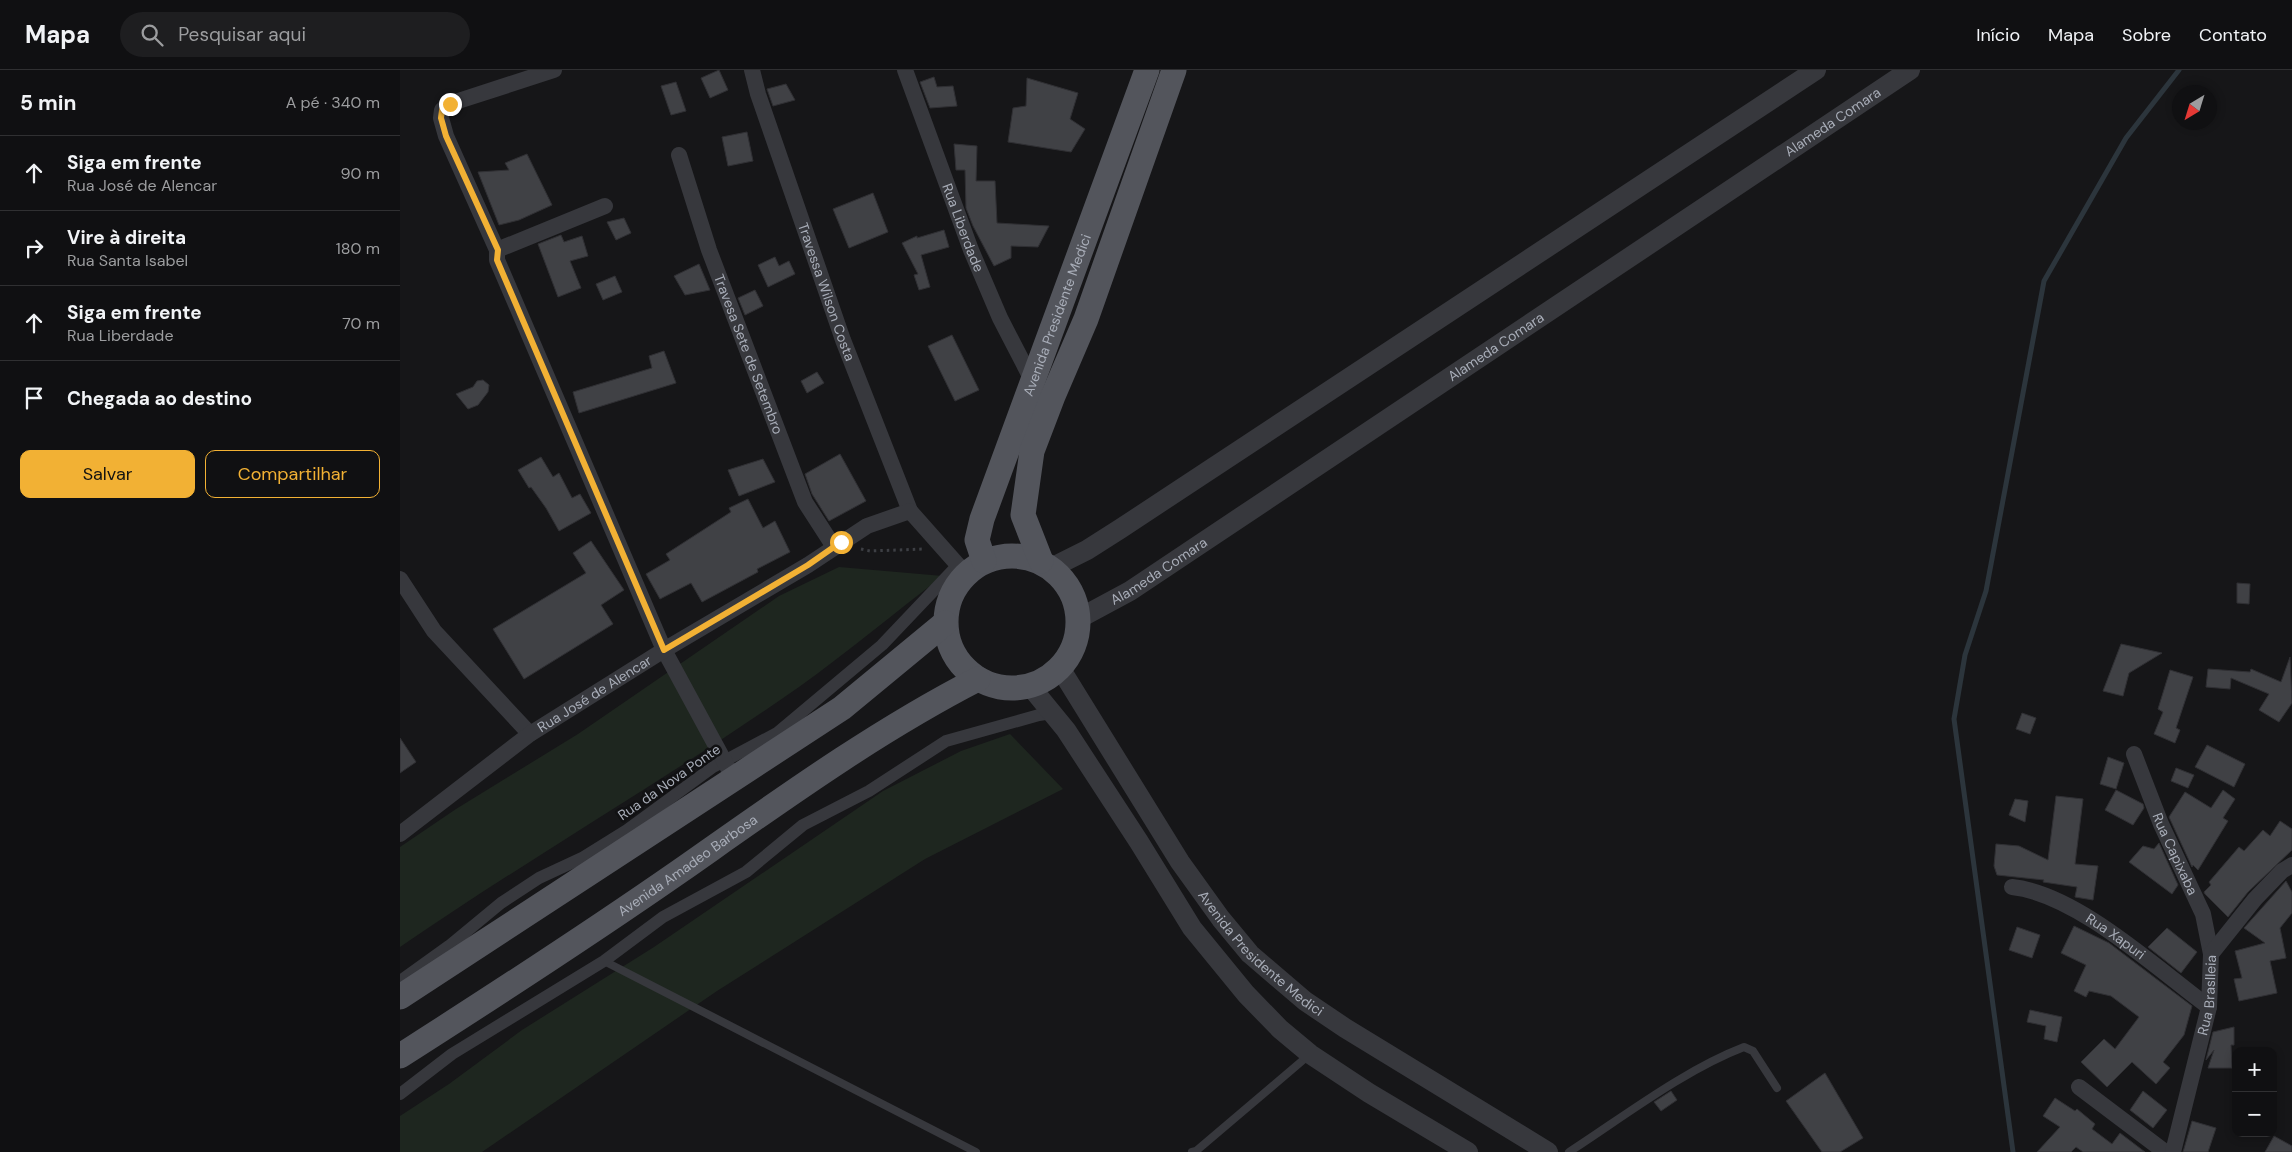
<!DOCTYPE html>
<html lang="pt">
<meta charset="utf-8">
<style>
:root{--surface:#101012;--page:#1e1e20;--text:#f1f3f6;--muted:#9c9d9f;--line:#303032;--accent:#f2b134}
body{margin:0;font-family:"DM Sans",sans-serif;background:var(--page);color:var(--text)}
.controls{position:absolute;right:15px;bottom:15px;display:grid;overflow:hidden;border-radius:10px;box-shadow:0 2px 8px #0003}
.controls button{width:45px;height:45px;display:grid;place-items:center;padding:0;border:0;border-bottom:1px solid var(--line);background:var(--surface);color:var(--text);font:25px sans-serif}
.compass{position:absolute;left:1772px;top:15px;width:45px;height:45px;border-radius:50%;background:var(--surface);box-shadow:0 2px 8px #0003;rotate:218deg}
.stop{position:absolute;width:15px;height:15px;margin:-11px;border:4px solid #f2b134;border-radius:50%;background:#fff}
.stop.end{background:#f2b134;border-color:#fff;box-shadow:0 1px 5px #0008}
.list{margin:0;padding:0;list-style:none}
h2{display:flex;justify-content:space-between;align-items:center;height:65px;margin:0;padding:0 20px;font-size:21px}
h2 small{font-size:16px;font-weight:400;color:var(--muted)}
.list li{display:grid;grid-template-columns:32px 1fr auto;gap:15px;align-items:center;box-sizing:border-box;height:75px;padding:0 20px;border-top:1px solid var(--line)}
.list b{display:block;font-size:19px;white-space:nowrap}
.list p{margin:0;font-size:16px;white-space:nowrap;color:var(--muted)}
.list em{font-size:16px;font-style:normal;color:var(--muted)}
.actions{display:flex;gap:10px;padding:15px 20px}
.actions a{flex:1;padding:11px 0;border:1px solid var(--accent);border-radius:10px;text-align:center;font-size:18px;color:var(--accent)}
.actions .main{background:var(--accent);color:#111}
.icon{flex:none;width:28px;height:28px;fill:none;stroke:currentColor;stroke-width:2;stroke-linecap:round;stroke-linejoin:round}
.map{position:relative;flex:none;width:1892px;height:1082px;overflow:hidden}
header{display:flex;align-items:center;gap:30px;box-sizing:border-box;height:70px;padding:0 25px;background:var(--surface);border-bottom:1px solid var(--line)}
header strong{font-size:24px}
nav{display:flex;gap:28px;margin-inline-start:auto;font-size:18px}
.search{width:350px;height:45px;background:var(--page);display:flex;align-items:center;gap:12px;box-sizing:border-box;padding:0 18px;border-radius:28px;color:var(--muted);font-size:19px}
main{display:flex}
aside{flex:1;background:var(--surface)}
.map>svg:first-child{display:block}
.green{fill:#1e261f}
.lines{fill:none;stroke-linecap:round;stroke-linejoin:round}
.stream{stroke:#2c353c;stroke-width:5}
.building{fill:#404145;stroke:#303034}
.path{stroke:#3d3f44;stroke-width:3;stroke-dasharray:2.5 4;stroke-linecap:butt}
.service{stroke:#37383d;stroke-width:8}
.pedestrian{stroke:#37383d;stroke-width:12}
.minor{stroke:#37383d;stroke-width:16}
.tertiary{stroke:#37383d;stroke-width:20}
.primary{stroke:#53555c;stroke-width:25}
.route{stroke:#f2b134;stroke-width:6}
.labels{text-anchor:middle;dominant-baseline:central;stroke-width:5;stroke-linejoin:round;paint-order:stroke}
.street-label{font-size:14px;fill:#a8adb8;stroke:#111113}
</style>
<header>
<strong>Mapa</strong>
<div class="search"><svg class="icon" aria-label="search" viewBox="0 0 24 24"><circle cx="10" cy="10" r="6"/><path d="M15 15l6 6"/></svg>Pesquisar aqui</div>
<nav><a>Início</a><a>Mapa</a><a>Sobre</a><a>Contato</a></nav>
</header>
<main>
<aside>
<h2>5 min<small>A pé · 340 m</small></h2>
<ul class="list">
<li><svg class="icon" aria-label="ahead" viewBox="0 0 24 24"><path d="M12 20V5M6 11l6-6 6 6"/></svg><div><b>Siga em frente</b><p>Rua José de Alencar</p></div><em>90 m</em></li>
<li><svg class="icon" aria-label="right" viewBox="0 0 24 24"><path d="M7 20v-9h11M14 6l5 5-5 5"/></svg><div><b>Vire à direita</b><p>Rua Santa Isabel</p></div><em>180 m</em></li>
<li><svg class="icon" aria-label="ahead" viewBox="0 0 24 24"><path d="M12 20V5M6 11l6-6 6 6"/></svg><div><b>Siga em frente</b><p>Rua Liberdade</p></div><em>70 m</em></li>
<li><svg class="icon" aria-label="arrive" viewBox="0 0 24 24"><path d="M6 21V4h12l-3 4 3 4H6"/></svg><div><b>Chegada ao destino</b></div></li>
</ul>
<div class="actions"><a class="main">Salvar</a><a>Compartilhar</a></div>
</aside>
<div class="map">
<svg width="1892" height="1082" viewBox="0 0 1892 1082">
<rect width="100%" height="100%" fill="#161618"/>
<g class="green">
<path d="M439 497 543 506C494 543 448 582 399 617 269 708 131 787 0 877V777L56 739 178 664 379 526Z"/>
<polygon points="610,664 663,719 525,789 317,921 82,1082 0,1082 0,1046 49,1014 122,960 254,877 483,721 561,681"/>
</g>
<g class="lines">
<polyline class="stream" points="1613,1082 1554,649 1565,585 1586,521 1644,211 1726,68 1779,0"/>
</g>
<g class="building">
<polygon points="319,0 328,20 310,28 301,8"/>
<polygon points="534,7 537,17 553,16 557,36 530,38 520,12"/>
<polygon points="627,8 678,23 670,49 685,59 671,82 608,72 613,38 626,36"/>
<polygon points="276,12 286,41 271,45 261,16"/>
<polygon points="386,14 395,30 373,36 367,19"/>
<polygon points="347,62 353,91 328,96 322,67"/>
<polygon points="554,74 577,76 576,111 595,111 597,153 649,156 638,177 611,176 611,188 594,196 573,156 566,138 565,100 556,100"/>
<polygon points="127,84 152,135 119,150 99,155 78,102 109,100 105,93"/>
<polygon points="473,123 488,162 449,178 433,139"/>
<polygon points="224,148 231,163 216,170 207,152"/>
<polygon points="544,160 549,177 521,185 530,217 519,220 514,205 518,204 502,173 517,166 517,168"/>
<polygon points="161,165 164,172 182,166 188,186 170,191 181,218 158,227 138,174"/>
<polygon points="375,187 379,196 389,191 395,204 368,217 358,195"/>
<polygon points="299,194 310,220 285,225 274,206"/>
<polygon points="215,206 222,222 203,230 196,214"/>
<polygon points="355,220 363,236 345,245 338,228"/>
<polygon points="552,265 579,320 555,331 528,276"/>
<polygon points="264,281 276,313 179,343 173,322 252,298 249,286"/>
<polygon points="417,302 424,313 407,323 401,311"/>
<polygon points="83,310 89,315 88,322 78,335 68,339 56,324 73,317 77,311"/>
<polygon points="440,384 466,431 429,451 412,424 405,404"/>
<polygon points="141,387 153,407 159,403 172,428 180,424 191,443 159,461 146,438 131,417 129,418 118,400"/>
<polygon points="363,389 375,412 339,426 328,400"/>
<polygon points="348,429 363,458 375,451 390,482 357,499 358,502 302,532 291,513 260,529 246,504 270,490 266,484 331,442 329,438"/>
<polygon points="191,471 224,520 201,535 213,554 124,609 93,559 186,503 173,483"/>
<polygon points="1837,513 1850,514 1849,534 1837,533"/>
<polygon points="1721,574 1762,583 1729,603 1723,626 1703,621"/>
<polygon points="1890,587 1892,633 1879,652 1859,640 1869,624 1831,608 1830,619 1806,617 1808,599 1850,602 1851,599 1881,612"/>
<polygon points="1770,600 1793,607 1776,658 1780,660 1775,673 1754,664 1763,642 1758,639"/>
<polygon points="1622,643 1636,648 1630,664 1616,659"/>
<polygon points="0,668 16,692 0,703"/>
<polygon points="1807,675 1845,694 1834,717 1795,697"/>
<polygon points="1708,687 1724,693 1716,719 1700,714"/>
<polygon points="1776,698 1794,705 1788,718 1771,711"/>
<polygon points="1716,720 1743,734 1744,738 1733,755 1705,740"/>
<polygon points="1823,720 1835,729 1823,748 1828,751 1798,800 1793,795 1792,797 1769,747 1785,722 1811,738"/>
<polygon points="1656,726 1683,729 1675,794 1698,796 1693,830 1675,827 1677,817 1643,812 1644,810 1597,805 1594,796 1596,774 1619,776 1648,790"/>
<polygon points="1615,729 1628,731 1625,752 1609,745"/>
<polygon points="1880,751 1892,759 1892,780 1848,822 1828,847 1805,824 1804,822 1811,815 1809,812 1839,777 1844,781 1863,760 1870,766"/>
<polygon points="1759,773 1778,815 1772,824 1729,792 1743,776 1754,779"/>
<polygon points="1886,811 1892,822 1892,843 1880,858 1886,888 1870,891 1877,923 1839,931 1834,909 1842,908 1835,881 1865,873 1844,858"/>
<polygon points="1674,856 1709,873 1792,936 1784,965 1763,992 1770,998 1756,1014 1732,992 1707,1017 1681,992 1704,969 1715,979 1739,947 1711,926 1689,921 1686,927 1674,921 1686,895 1661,883"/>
<polygon points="1617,857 1640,865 1632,888 1609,880"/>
<polygon points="1767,858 1797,882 1781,903 1748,877"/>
<polygon points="1630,940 1662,947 1657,972 1644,969 1646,956 1627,952"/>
<polygon points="1834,957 1834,975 1831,975 1832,998 1808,998 1814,980 1806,990 1813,962"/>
<polygon points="1425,1003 1463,1068 1440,1082 1422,1082 1386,1031"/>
<polygon points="1271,1021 1277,1030 1261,1041 1254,1032"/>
<polygon points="1743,1021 1767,1040 1753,1058 1730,1040"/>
<polygon points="1655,1028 1675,1041 1677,1039 1695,1054 1692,1059 1712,1074 1720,1063 1745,1082 1683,1082 1676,1077 1671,1082 1637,1082 1660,1057 1643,1046"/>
<polygon points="1792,1051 1816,1058 1808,1082 1783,1082"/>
<polygon points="1874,1066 1892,1076 1892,1082 1865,1082"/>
</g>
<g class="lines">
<polyline class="path" points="461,479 470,481 524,479"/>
<g class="service">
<polyline points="204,891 576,1082"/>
<polyline points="792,1082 796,1081 909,985"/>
<path d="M1169 1082C1223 1047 1284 1000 1344 977L1353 981 1377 1018"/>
</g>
<g class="pedestrian">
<polyline points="0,911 49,876 101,833 139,808 182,788 227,760 313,697 377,663 482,575 558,495"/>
<polyline points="0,1024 52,984 204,891 263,847 346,802 403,755 469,721 546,671 639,645 652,643"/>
</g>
<g class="minor">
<polyline points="154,0 49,34 42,40 41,48 46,66 97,180 97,190 264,580 334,709"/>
<path id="s1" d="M352 0 358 24 443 270 510 441"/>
<path id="s2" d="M505 0 571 180 600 248 632 310"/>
<path id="s3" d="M279 85 309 180 405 432 434 477"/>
<polyline points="97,180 205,136"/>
<polyline points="0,509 34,561 130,664"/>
<path id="s4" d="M1734 684 1761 754 1803 844 1811 884"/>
<path id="s5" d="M0 764 130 664 264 580 408 495 467 456 510 441 565 503"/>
<path id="s6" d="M1612 817C1677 824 1756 898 1809 937"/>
<polyline points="1679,1017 1765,1082"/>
<path id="s7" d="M1773 1082 1809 937 1811 884 1855 829 1882 801 1892 795"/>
</g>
<g class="tertiary">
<polyline points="651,498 687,480 720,459 1416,0"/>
<path id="s8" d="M678 549 730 521 1510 0"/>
<path id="s9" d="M660 598 780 792 821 849 850 884 905 931 945 958 1148 1082"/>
<polyline points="630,616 666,660 739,772 792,858 846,924 880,959 910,984 969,1023 1068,1082"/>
</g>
<g class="primary">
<circle cx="612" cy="552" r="66"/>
<path id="s10" d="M584 491 577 470 582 449 747 0"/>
<polyline points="641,491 623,445 632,381 653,326 686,249 774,0"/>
<polyline points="0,927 442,638 545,553"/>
<path id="s11" d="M0 986C94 926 188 865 280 801 377 733 473 663 578 609"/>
</g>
</g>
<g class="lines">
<polyline class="route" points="50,34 42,40 41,48 46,66 98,180 97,190 264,580 408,495 441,472"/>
</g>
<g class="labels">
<g class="street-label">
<text stroke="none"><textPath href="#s8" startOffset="904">Alameda Comara</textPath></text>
<text stroke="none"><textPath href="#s2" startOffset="168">Rua Liberdade</textPath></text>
<text stroke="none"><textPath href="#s1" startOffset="234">Travessa Wilson Costa</textPath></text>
<text stroke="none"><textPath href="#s10" startOffset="261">Avenida Presidente Medici</textPath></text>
<text stroke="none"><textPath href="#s8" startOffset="499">Alameda Comara</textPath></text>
<text stroke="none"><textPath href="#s3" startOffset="211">Travesa Sete de Setembro</textPath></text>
<text stroke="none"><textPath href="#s8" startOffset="94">Alameda Comara</textPath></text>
<text stroke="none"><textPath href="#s5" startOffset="240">Rua José de Alencar</textPath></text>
<text transform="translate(269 712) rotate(-35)">Rua da Nova Ponte</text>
<text stroke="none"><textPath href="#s4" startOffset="108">Rua Capixaba</textPath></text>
<text stroke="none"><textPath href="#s11" startOffset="345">Avenida Amadeo Barbosa</textPath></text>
<text stroke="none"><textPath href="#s6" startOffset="116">Rua Xapuri</textPath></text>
<text stroke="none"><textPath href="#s9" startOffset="351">Avenida Presidente Medici</textPath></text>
<text stroke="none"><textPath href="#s7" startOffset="161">Rua Braslleia</textPath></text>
</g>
</g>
</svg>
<div class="controls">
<button>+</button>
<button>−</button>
</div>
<svg class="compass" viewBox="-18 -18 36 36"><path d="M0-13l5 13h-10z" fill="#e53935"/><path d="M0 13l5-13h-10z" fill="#9c9d9f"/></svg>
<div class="stop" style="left:441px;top:472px"></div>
<div class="stop end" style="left:50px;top:34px"></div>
</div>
</main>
